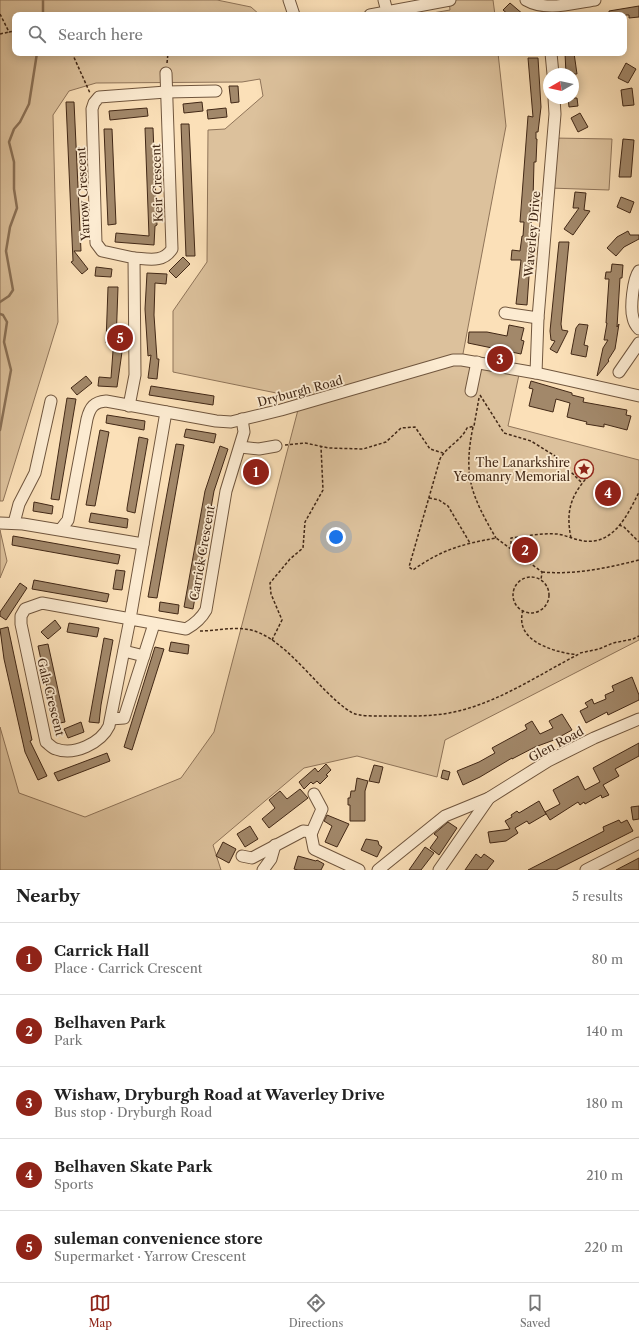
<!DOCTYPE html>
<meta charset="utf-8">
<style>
:root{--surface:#fff;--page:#f6f6f6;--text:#222;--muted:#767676;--line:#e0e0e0;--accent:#8f2418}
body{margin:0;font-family:"Libre Caslon Text",serif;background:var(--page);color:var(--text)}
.compass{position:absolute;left:543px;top:68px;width:36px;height:36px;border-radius:50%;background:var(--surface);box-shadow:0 2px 10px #0003;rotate:261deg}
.you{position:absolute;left:336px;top:537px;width:14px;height:14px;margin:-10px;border:3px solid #fff;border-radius:50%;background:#1a73e8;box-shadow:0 0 0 6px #1a73e833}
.badge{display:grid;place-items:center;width:26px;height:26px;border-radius:50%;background:var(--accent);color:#fff;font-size:13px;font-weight:700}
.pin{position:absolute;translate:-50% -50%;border:2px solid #fff;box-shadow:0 1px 4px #0006}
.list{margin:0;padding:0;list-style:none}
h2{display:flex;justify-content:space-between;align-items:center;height:52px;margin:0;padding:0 16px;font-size:17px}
h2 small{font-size:13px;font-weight:400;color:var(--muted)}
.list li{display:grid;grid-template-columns:26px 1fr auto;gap:12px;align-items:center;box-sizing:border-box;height:72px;padding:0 16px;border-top:1px solid var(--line)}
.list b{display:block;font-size:15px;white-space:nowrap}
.list p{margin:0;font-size:13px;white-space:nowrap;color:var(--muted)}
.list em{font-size:13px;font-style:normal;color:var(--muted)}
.icon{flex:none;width:22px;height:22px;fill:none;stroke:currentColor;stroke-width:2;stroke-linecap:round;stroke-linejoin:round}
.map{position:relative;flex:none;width:639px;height:870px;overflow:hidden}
.search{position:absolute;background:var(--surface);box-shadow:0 2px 10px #0003;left:12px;right:12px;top:12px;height:44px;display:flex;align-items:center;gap:10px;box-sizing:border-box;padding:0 14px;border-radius:8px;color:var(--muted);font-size:15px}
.sheet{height:412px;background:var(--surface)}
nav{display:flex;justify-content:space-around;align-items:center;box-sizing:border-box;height:56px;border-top:1px solid var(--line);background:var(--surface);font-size:11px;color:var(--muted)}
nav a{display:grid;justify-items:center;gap:2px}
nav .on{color:var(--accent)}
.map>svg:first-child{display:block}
.green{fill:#dcc19c;stroke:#8f7459}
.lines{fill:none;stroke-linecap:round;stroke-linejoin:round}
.stream{stroke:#8b7156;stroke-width:2.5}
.building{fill:#a2886a;stroke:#422816}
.minor-casing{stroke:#70563e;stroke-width:13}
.path{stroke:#422816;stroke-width:1.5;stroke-dasharray:3 2;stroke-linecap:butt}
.minor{stroke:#fcebd1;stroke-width:11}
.labels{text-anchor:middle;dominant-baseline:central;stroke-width:3.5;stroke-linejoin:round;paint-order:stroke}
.street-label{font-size:12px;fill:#422816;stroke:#fcebd1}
.poi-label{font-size:12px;fill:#422816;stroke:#fcebd1;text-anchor:end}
</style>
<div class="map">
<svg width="639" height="870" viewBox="0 0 639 870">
<rect width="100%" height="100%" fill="#fbe0b8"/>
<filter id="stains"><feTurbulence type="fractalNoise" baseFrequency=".005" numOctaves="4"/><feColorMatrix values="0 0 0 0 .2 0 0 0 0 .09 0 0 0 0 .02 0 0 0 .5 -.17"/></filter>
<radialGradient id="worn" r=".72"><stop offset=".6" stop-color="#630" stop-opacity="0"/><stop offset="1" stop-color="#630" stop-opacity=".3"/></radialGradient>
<g class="green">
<polygon points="0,0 217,0 251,7 260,15 15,15 15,53 498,53 506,126 462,359 520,370 508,426 639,460 639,640 445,740 437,777 357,756 304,768 213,845 221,870 0,870 0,727 19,793 85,817 181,778 214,732 299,406 296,397 173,372 173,311 207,262 208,130 225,129 263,96 260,79 242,82 96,83 69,91 53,115 58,322 3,501 0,501"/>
<polygon points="449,0 493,0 495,15 421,15 450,10"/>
<polygon points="553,138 612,139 609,190 549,188"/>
<polygon points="0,530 7,561 0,578"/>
</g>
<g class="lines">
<g class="stream">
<polyline points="43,0 43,15"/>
<polyline points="0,302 9,296 13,290 6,251 10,227 17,208 14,189 14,162 9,142 14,129 20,122 29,104 37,53"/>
<polyline points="0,314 3,315 7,322 4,342 11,370 0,430"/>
</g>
</g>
<g class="building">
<polygon points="510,3 524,15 509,15 503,10"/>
<polygon points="639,6 639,17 629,18 629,15 609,15 609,11"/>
<polygon points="565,53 574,53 577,74 566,74"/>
<polygon points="528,58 538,58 541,107 538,132 536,132 536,139 537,139 536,162 534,162 533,200 531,200 530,216 532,216 530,233 532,233 527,305 516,304 521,260 511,260 512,250 520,251 522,236 523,236 524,222 520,222 528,116 533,117"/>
<polygon points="626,63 636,69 628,83 618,78"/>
<polygon points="229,86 238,86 239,102 231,103"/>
<polygon points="632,88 634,105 623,106 621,90"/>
<polygon points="568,98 577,98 578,106 569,107"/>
<polygon points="66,102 74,102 81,251 74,251 88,269 82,274 71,262 73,261"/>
<polygon points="202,102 203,111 184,113 183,104"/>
<polygon points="147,108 148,116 110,120 109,111"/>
<polygon points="226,108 227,117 208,119 207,110"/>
<polygon points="580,113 588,127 578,132 571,118"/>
<polygon points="181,124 189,124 195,256 186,256"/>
<polygon points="145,128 153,128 157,225 155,226 154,245 115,242 116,233 149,236"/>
<polygon points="104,129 112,129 116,224 108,225"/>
<polygon points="623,139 634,140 631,177 619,177"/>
<polygon points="575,192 586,193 584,210 590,211 573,235 564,229 579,208 573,208"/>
<polygon points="621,197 634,202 630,213 617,207"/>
<polygon points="628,231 630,235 639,235 639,239 624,247 616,256 607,248 617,237"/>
<polygon points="559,242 569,242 561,324 562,330 568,331 557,353 550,349 555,341 551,340 550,331"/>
<polygon points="183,257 190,264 176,278 169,271"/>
<polygon points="612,264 623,265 622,278 620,278 617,327 619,324 615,349 608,360 609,361 597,376 603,348 608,340 604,340 607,323 606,323 609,279 605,279 606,272 611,272"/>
<polygon points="96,267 112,269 111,277 95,276"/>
<polygon points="147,273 167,274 166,284 155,283 154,315 157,359 159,359 157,379 148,378 151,355 148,356 145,309"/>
<polygon points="108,287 118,287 116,343 106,343"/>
<polygon points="579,324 588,325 584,345 588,346 586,357 571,354 576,328"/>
<polygon points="509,325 524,328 521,340 524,341 521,354 468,343 469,332 487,332 507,336"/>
<polygon points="113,351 122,352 117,387 98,386 99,377 111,378"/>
<polygon points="86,376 92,383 77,395 71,388"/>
<polygon points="531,381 572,393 572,395 584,398 583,402 627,410 626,415 631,416 627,430 604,424 604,427 586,424 587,422 567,417 570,403 556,399 553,412 529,406 533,389 529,388"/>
<polygon points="151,386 214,396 213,405 149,395"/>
<polygon points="67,398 76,399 59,500 51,499"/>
<polygon points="107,415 145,421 144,430 106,423"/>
<polygon points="186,429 216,434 214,443 184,437"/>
<polygon points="100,430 109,432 95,506 86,505"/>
<polygon points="139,437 148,439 135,513 127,511 127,508"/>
<polygon points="176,444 184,445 157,598 148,597"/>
<polygon points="220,446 228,449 214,491 193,609 184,607 205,491"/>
<polygon points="256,458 265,461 257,482 249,479"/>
<polygon points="34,502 53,506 52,514 33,511"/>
<polygon points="91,513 128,519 127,528 89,522"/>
<polygon points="13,536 120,555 118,564 12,545"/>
<polygon points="116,570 125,571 122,590 113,589"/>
<polygon points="34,580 109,594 107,602 32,589"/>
<polygon points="20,583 27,588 6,620 0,616 0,612"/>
<polygon points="160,602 179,605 178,614 159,611"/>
<polygon points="55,620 61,628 48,639 41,632"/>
<polygon points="69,623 99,628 97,637 67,632"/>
<polygon points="8,627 32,740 30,741 47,776 38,780 25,752 4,659 0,629"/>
<polygon points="104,638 113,640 101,705 99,723 89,722"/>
<polygon points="171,642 189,645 188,654 169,651"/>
<polygon points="48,644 65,722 55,724 38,646"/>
<polygon points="155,647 164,649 132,750 124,747"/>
<polygon points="632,677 639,695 639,700 608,715 607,712 586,723 580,711 588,707 585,703 592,699 594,704 606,699 605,695 614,691 612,686"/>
<polygon points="562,714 572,730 554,740 535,747 512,759 512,758 480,777 463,785 457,771 479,762 495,753 492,748 527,729 525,725 532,721 540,734 553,728 549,721"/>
<polygon points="81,722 84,732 68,738 64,729"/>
<polygon points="639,743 639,756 615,769 619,776 603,785 609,795 602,798 601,795 585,804 584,802 580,805 578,802 550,820 545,812 560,804 553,790 578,776 585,790 600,782 593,768"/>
<polygon points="107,753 110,761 58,781 54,773"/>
<polygon points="326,764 331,770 326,775 328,776 320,784 317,781 313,784 311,782 304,789 299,782 315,768 318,772"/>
<polygon points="374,765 383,767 379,783 369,781"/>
<polygon points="443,770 450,772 448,780 441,778"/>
<polygon points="357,778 368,781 365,791 365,821 350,821 350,805 348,805 348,798 350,798 351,791 355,791"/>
<polygon points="300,789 308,798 269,828 262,819 275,808 269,800 280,791 287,799"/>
<polygon points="539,801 546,814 529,824 527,821 515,828 518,833 506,841 490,843 488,832 510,829 505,821 512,817 511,815 517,811 519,813"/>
<polygon points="639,806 639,819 633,820 631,807"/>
<polygon points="327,815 349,824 337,847 325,842 332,826 324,821"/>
<polygon points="619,820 621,823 627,820 633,831 556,870 528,870 604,831 603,827"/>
<polygon points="448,822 457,828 439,855 430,848 438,837 434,834"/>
<polygon points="250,826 258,839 245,847 237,834"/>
<polygon points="366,839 378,841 379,845 382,847 377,857 361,850"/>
<polygon points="223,842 236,849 229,863 216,856"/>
<polygon points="425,847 434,853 421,870 409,870"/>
<polygon points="476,854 481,858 484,854 494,861 487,870 465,870"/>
<polygon points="298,856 316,861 317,860 324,864 321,870 298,870 294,869"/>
<polygon points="639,858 639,870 616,870"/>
</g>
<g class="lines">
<defs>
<g id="minor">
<polyline points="289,0 294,15"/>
<polyline points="384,0 388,15"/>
<path d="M526 0C547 12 573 3 595 0"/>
<polyline points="370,15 450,0"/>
<polyline points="551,53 553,74"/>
<path d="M134 258C149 259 163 263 172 249L166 73"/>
<path d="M639 271C633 279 630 308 633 318 634 323 636 326 639 329"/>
<polyline points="505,313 538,318"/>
<polyline points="619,372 639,343"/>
<polyline points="536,373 538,318 555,114 554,98"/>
<polyline points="471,391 477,362"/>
<polyline points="129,406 135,375 134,258 102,251 96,243 92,109 94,103 99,97 166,92 216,91"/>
<path d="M166 412 130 619 109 726C101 743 74 756 56 749 52 748 49 744 46 742L21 624V616L25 609 42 603 186 629C195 624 201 619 206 610L226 491 244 432 242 419"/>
<polyline points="240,447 259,449 276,446"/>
<polyline points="0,523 23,524 143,544"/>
<polyline points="14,523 19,504 35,473 51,401"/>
<path d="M61 529 68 520 87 419C90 407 94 402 106 401L216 421 231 422 281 410 453 360H462L536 373 639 396"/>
<polyline points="124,651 144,656"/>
<polyline points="111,719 124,718 154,624"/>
<polyline points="314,794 322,809 311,834 314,849 359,870"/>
<polyline points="242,856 252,858 303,831 312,832"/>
<polyline points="263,870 271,859 275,845"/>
<polyline points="378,870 445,816 489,798 548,761 594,738 639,719"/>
<polyline points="439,870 489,798"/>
<polyline points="586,870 639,843"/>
</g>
</defs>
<use href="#minor" class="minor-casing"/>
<g class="path">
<polyline points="0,14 9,32 15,31"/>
<polyline points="0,34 9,32"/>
<polyline points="72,53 90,93"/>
<polyline points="167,63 168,53"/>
<polyline points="480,395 504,433 531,441 555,456 582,483"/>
<path d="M479 398 474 426 467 428C461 441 446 447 440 459L409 567 413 570C441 550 462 544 496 538L542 572 541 580"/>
<path d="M473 427C463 476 471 495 496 538"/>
<polyline points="285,445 305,443 329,448 363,449 386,442 401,428 415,427 430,449 443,453"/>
<polyline points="429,498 439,500 448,506 470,543"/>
<polyline points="619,525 624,527 639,542"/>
<path d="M571 538C565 509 572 493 592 472"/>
<path d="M511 549V538C526 536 542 533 557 534 566 535 575 540 584 541 614 545 628 514 639 492"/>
<path d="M542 572C575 575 607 568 639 560"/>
<circle cx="531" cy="595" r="18"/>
<path d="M523 610C516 635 538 645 557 651 563 652 570 655 576 654"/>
<path d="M200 631C215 631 231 627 245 629 284 633 318 692 351 712 357 717 381 716 390 716 414 716 438 717 462 710 502 700 542 673 579 654"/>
<polyline points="272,640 282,620 271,594 270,583 290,559 303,548 305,522 323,490 321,447"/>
<polyline points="580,653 599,649 613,643 633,639 639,636"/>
</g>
<use href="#minor" class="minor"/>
</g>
<defs>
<symbol id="sight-ring" viewBox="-11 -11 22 22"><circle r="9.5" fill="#fcebd1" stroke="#8f2418" stroke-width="1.5"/><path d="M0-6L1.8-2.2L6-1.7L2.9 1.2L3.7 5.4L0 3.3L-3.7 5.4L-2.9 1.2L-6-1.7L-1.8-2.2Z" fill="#8f2418"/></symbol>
</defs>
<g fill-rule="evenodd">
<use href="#sight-ring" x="573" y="458" width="22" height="22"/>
</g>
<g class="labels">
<g class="street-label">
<text transform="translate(157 183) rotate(-92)">Keir Crescent</text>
<text transform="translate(83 194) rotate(-93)">Yarrow Crescent</text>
<text transform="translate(532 234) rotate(-85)">Waverley Drive</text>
<text transform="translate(300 391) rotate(-15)">Dryburgh Road</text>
<text transform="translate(202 553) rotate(-80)">Carrick Crescent</text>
<text transform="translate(51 697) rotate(76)">Gala Crescent</text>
<text transform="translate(556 744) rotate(-28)">Glen Road</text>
</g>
<g class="poi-label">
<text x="570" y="462">The Lanarkshire<tspan x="570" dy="14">Yeomanry Memorial</tspan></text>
</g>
</g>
<rect width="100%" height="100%" filter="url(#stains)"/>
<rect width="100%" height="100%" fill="url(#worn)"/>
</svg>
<svg class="compass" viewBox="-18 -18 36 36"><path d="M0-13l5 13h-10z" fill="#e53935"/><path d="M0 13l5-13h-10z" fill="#767676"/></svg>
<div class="you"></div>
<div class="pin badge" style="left:256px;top:472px">1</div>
<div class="pin badge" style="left:525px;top:550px">2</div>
<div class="pin badge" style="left:500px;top:359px">3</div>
<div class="pin badge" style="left:608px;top:493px">4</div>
<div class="pin badge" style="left:120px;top:338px">5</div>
<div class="search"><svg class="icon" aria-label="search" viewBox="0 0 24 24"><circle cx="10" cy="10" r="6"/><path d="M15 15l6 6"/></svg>Search here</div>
</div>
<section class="sheet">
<h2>Nearby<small>5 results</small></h2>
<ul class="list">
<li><span class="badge">1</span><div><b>Carrick Hall</b><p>Place · Carrick Crescent</p></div><em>80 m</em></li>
<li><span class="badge">2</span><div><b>Belhaven Park</b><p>Park</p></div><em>140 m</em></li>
<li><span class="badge">3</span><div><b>Wishaw, Dryburgh Road at Waverley Drive</b><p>Bus stop · Dryburgh Road</p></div><em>180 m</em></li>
<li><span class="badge">4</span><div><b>Belhaven Skate Park</b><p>Sports</p></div><em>210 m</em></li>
<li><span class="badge">5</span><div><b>suleman convenience store</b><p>Supermarket · Yarrow Crescent</p></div><em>220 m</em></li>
</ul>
</section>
<nav>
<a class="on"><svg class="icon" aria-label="map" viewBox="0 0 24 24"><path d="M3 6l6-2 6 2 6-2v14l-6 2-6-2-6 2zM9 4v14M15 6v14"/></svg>Map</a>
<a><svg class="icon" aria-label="directions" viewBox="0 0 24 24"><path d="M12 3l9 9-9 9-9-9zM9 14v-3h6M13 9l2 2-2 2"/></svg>Directions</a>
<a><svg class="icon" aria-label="saved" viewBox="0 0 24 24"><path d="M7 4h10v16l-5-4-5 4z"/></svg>Saved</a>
</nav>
